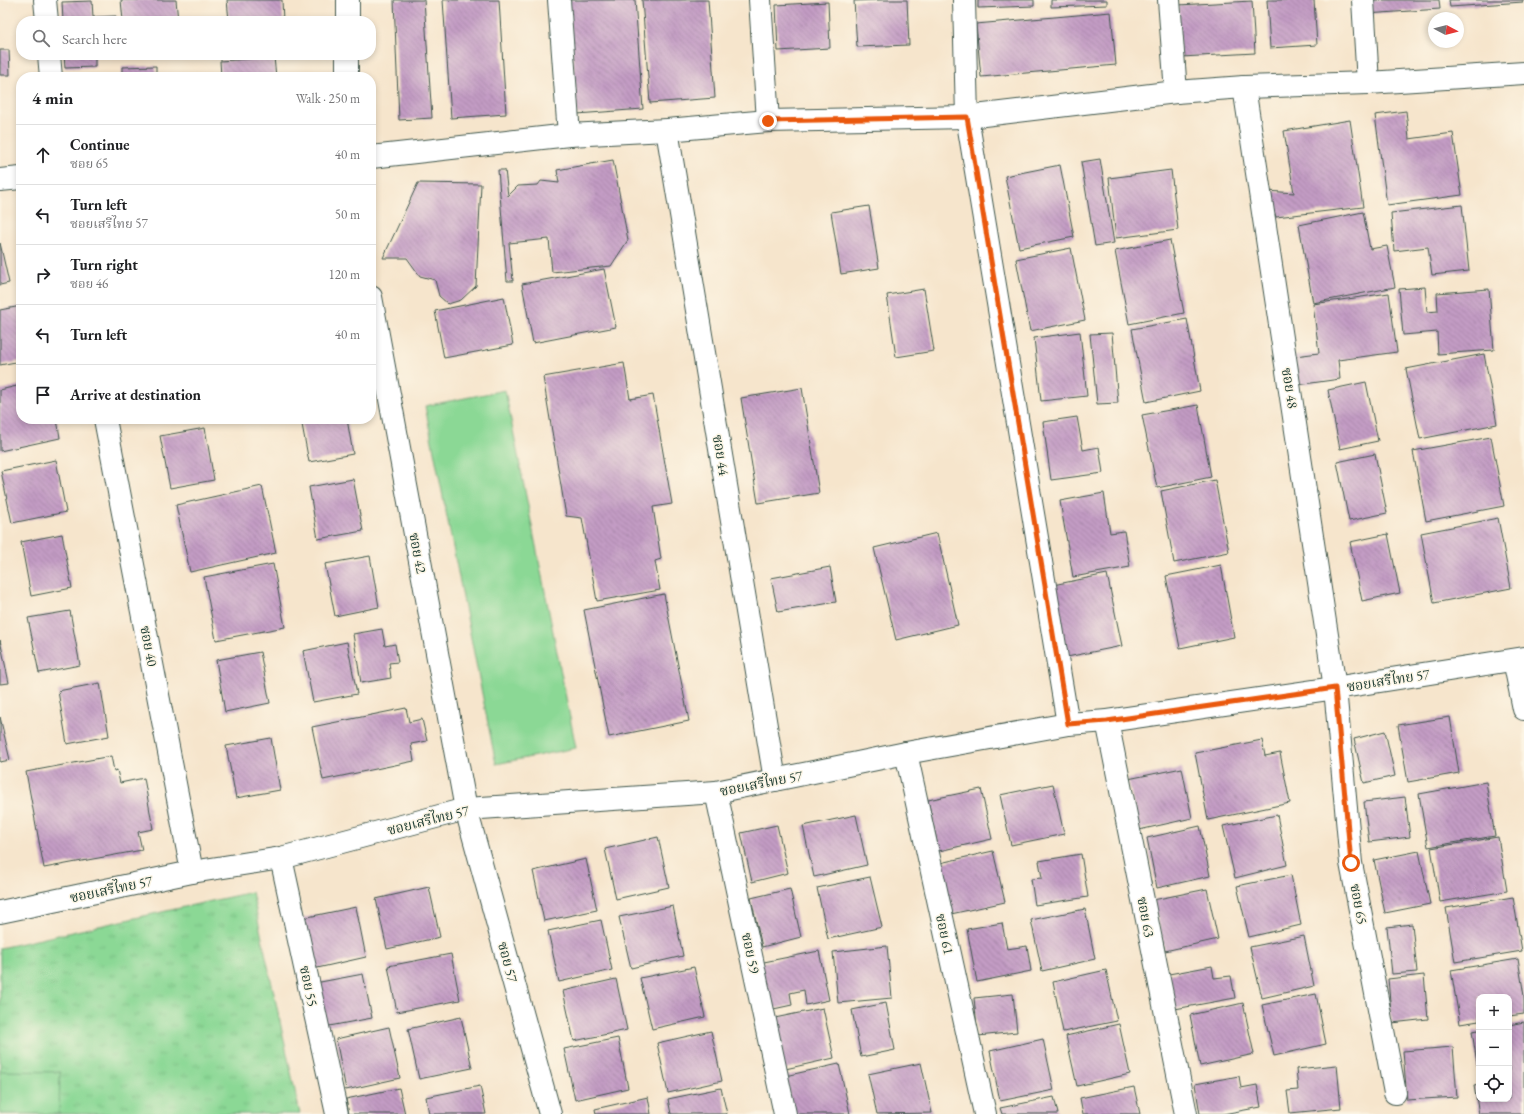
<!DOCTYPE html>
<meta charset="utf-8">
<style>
:root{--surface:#fff;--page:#f2f2f2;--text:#202124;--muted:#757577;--line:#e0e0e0}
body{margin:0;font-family:"EB Garamond","Noto Serif Thai",serif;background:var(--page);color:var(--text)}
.controls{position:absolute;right:12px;bottom:12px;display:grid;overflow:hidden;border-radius:8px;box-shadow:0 2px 6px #0003}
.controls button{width:36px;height:36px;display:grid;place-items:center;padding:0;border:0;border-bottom:1px solid var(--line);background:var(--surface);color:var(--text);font:20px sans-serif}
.compass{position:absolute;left:1428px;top:12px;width:36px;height:36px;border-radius:50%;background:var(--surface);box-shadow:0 2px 6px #0003;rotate:97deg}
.stop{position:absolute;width:12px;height:12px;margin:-9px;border:3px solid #ea580c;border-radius:50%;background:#fff}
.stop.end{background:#ea580c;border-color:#fff;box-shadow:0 1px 4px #0008}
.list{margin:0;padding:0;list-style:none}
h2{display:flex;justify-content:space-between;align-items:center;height:52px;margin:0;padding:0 16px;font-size:17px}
h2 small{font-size:13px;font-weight:400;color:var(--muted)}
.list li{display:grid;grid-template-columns:26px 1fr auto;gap:12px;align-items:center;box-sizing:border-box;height:60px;padding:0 16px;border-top:1px solid var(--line)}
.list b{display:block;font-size:15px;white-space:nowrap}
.list p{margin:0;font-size:13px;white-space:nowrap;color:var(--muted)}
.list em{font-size:13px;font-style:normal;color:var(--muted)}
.icon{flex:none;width:22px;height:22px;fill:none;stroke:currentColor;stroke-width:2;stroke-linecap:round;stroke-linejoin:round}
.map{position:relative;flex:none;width:1524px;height:1114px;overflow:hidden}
.search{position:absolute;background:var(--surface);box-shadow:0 2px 6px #0003;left:16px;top:16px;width:360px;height:44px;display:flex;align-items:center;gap:10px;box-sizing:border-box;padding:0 14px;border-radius:16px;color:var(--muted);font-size:15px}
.panel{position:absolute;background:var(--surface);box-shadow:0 2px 6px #0003;left:16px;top:72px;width:360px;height:352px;border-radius:16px}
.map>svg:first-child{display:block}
.grass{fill:url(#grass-tufts);stroke:#558a64}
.garden{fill:#8bd895;stroke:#558a64}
.building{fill:url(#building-back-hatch)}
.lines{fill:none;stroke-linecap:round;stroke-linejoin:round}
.minor-casing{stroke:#3f564b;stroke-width:24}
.minor{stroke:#fff;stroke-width:22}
.route{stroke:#ea580c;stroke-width:5}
.labels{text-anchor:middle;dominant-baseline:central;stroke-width:3;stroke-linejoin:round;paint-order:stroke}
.street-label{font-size:14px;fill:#1f3d34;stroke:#fcf5e5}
</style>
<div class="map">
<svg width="1524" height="1114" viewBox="0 0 1524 1114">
<defs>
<pattern id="grass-tufts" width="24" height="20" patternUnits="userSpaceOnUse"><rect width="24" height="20" fill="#8bd895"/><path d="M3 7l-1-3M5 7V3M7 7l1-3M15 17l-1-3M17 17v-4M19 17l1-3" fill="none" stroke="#78ba81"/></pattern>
<pattern id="building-back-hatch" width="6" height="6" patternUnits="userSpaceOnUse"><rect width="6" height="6" fill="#c39bc4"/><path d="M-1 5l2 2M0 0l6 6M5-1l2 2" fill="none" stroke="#9e80a0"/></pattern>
</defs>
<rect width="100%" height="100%" fill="#fcf5e5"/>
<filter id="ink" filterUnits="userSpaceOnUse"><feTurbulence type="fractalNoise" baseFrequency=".025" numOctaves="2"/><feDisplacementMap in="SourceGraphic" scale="8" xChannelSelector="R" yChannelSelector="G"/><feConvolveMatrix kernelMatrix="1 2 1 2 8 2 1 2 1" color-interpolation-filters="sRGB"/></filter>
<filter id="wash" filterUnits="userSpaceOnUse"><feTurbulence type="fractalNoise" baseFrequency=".012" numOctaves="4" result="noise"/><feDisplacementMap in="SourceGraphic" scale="16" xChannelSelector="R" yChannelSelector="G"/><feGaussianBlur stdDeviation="0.9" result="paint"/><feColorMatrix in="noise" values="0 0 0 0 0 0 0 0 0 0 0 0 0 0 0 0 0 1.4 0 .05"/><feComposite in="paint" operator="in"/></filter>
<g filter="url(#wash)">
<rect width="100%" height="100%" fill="#f6e5cc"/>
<polygon class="grass" points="252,892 300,1114 0,1114 0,948"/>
<g class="garden">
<polygon points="505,390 576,748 496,764 425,406"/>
<polygon points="0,1071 60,1072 59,1114 0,1114"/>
</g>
<g id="blocks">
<g class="building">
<polygon points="121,0 176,0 178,21 123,21"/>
<polygon points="227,0 282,0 283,21 229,21"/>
<polygon points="394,0 424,0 432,118 399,120"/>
<polygon points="443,0 499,0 506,114 451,118"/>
<polygon points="569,0 635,0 643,109 577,114"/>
<polygon points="642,0 708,0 715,98 650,103"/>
<polygon points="881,0 907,0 909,45 857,47 854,1"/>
<polygon points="978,0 1034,0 1034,6 978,8"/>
<polygon points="1051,0 1107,0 1107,5 1051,7"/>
<polygon points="1267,0 1314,0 1317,45 1270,48"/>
<polygon points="1366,0 1439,0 1440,9 1366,14"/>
<polygon points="1449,0 1523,0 1523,2 1450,7"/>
<polygon points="92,1 93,17 116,16 116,21 63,21 62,2"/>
<polygon points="1252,1 1255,53 1181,57 1178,5"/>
<polygon points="828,2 830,48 778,51 776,5"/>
<polygon points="1111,12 1116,65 981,77 976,24"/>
<polygon points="0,50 9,50 10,75 0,75"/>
<polygon points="64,55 95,55 95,67 65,68"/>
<polygon points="274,57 276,77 221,77 220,61"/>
<polygon points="156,66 156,77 122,77 122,67"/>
<polygon points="1406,111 1409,139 1453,133 1462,195 1387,205 1375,115"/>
<polygon points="1350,120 1363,207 1276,217 1268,191 1294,193 1284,131"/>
<polygon points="1100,159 1114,243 1095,246 1081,162"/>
<polygon points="613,160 628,240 611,266 552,272 549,239 509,243 513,281 507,281 498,170 505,170 508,196 518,186 538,185 541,181 559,183 557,170"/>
<polygon points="1060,165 1074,237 1019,248 1005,176"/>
<polygon points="1171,170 1178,230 1116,238 1109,178"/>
<polygon points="418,183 481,184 476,286 461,300 448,304 439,296 435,280 420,276 407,258 383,258"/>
<polygon points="1462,205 1469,271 1432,275 1428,247 1394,251 1391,213"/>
<polygon points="869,206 879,268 841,274 831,212"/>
<polygon points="1363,212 1370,249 1387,246 1395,287 1313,303 1299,225"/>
<polygon points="1170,240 1184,313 1129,324 1115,251"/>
<polygon points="0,243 9,283 0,285"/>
<polygon points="1071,248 1085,320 1030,331 1016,259"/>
<polygon points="604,269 616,327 533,343 522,284"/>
<polygon points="1425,287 1427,312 1438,311 1437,293 1489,289 1494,350 1438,354 1437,332 1403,335 1399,289"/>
<polygon points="924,289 934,351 896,357 887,295"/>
<polygon points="1389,293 1397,352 1338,360 1340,379 1290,386 1287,357 1319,353 1313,304"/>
<polygon points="504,297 513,345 444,358 435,311"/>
<polygon points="21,306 21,361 0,365 0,310"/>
<polygon points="1187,319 1200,391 1146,402 1132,329"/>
<polygon points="1080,332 1087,396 1041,401 1034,338"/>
<polygon points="1112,333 1118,403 1097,404 1090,334"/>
<polygon points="1484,354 1497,424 1420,439 1406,369"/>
<polygon points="624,363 630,399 653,395 672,504 653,507 661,559 655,561 660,590 597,601 582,518 566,516 543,377"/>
<polygon points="1366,382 1378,441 1340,449 1328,390"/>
<polygon points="21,385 21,419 57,419 60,438 0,451 0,390"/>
<polygon points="802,388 819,493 758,503 741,398"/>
<polygon points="1198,405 1211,477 1157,488 1142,415"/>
<polygon points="1077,417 1083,450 1099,447 1103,473 1051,480 1043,422"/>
<polygon points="301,419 347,419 353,454 309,462"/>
<polygon points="205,428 214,480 170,488 160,436"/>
<polygon points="1491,437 1504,506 1426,521 1413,451"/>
<polygon points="1375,454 1387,513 1349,521 1337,462"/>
<polygon points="56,460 66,512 12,523 1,471"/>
<polygon points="353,479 363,531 318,539 309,487"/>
<polygon points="1215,480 1229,552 1174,563 1161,491"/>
<polygon points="262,486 276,553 190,572 176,505"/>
<polygon points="1104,493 1110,533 1124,531 1130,567 1073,577 1060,501"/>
<polygon points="1498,518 1511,588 1434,603 1421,533"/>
<polygon points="937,533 958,625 896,640 874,548"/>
<polygon points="62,534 72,588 31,596 21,542"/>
<polygon points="1388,534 1400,593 1362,601 1350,542"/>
<polygon points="370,556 379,607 335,616 325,564"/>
<polygon points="273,564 285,627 216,640 204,577"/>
<polygon points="1221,565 1234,637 1180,648 1166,576"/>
<polygon points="830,567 836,602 778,612 771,578"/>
<polygon points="1107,574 1122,646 1067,657 1053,585"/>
<polygon points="664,594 689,721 609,737 584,610"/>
<polygon points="70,611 80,665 39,673 28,618"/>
<polygon points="382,629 385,646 395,644 398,662 389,663 391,678 361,683 353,634"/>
<polygon points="0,640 9,683 0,684"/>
<polygon points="347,642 357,694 313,702 303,651"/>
<polygon points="260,652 270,703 225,712 216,660"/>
<polygon points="100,683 109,736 67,744 58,691"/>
<polygon points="406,708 409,722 422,719 427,741 411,744 414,761 323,780 312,727"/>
<polygon points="0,717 10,760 0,762"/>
<polygon points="1450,717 1459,773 1408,782 1398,725"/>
<polygon points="1385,731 1395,776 1364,783 1354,739"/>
<polygon points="271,738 280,790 236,798 226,746"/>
<polygon points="1262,740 1265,756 1280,753 1290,803 1208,820 1195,753"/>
<polygon points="111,756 114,771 117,770 120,783 144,778 153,829 138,832 142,850 44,868 26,772"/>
<polygon points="1182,768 1192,818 1139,830 1128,779"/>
<polygon points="1486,782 1495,836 1428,847 1419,794"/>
<polygon points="1053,784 1064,834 1011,845 1000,795"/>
<polygon points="981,789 992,839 939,851 928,800"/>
<polygon points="1405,797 1410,837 1369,842 1364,802"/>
<polygon points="856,815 867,865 814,877 803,826"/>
<polygon points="1277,815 1287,865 1235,878 1223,826"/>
<polygon points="777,825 788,873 752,882 741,833"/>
<polygon points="1200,826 1210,876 1157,888 1147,838"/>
<polygon points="658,837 669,887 616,899 605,849"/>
<polygon points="1498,837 1507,891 1440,902 1431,848"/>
<polygon points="993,851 1005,902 951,914 940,863"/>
<polygon points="1419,851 1430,904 1385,913 1374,860"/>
<polygon points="1081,854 1088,897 1035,905 1031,879 1042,878 1039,861"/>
<polygon points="586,859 597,910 544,921 533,871"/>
<polygon points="1291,875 1301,925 1249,937 1237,886"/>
<polygon points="870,877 882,927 828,939 817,888"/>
<polygon points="429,887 440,937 387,949 376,899"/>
<polygon points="790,889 801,937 762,947 751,898"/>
<polygon points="1207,889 1218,939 1165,951 1153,900"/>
<polygon points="1513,897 1522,951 1455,962 1446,908"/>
<polygon points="673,906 683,956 631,968 619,917"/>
<polygon points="356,907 366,957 313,969 303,918"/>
<polygon points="1085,909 1095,959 1042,971 1031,920"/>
<polygon points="601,920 612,970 559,982 548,931"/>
<polygon points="1002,923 1007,949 1027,946 1031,971 977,982 967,929"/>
<polygon points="1412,924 1417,972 1392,974 1387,927"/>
<polygon points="1304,936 1314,986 1262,998 1250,947"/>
<polygon points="887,946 892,998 838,1003 833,952"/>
<polygon points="819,951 829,1000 806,1005 804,990 790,993 792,1005 769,1010 759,963"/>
<polygon points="451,954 460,1000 397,1012 388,966"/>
<polygon points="1518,959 1524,996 1524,1014 1509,1016 1509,997 1479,997 1479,1021 1460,1024 1451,970"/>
<polygon points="1212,966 1214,978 1231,976 1235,998 1175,1009 1169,974"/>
<polygon points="694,967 705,1017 652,1029 640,978"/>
<polygon points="1106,970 1117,1021 1063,1032 1053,982"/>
<polygon points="363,974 372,1018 324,1027 315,983"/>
<polygon points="1424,975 1428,1019 1392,1023 1388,979"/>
<polygon points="616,979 627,1030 574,1041 563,991"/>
<polygon points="1013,994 1017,1032 978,1036 974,998"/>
<polygon points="1316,994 1326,1044 1274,1056 1262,1005"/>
<polygon points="886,1003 895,1050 861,1057 852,1010"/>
<polygon points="1243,1003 1254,1054 1200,1066 1190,1015"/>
<polygon points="823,1008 834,1058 781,1070 770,1019"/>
<polygon points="461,1017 472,1068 419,1079 408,1029"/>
<polygon points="1524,1022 1524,1114 1479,1114 1474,1086 1479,1085 1479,1099 1509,1099 1509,1025"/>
<polygon points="1119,1024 1130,1074 1077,1086 1066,1036"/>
<polygon points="389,1027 400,1078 346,1090 336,1039"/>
<polygon points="1479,1030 1479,1070 1478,1070 1472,1031"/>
<polygon points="711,1031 722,1081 668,1093 657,1043"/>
<polygon points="618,1038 628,1088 575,1100 564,1049"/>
<polygon points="1043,1039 1054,1090 1000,1101 990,1051"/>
<polygon points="1453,1047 1457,1097 1407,1100 1403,1051"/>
<polygon points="921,1063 932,1113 877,1114 868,1074"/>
<polygon points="839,1064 850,1114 794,1114 785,1076"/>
<polygon points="1337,1065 1341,1108 1290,1113 1287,1091 1298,1090 1296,1069"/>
<polygon points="1239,1076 1241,1088 1257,1085 1261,1107 1223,1114 1200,1114 1195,1084"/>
<polygon points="480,1086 486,1114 429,1114 426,1097"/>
<polygon points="1134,1087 1140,1114 1083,1114 1080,1098"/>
<polygon points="399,1088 405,1114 349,1114 346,1099"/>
<polygon points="721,1088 727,1114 671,1114 668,1099"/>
<polygon points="648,1097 651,1114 596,1114 595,1109"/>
<polygon points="1054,1097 1058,1114 1002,1114 1000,1108"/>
</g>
</g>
</g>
<g filter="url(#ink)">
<use href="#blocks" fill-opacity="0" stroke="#3f564b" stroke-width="1"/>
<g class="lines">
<defs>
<g id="minor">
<polyline points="45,0 47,21"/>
<polyline points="559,0 569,135"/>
<polyline points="760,0 768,121"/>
<polyline points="964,0 967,117 1068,724"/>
<polyline points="1169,0 1176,92"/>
<polyline points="1363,0 1368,83"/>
<polyline points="348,21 348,0"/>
<polyline points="49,55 51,77"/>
<polyline points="347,77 347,55"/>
<polyline points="1244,87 1335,688 1351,863 1395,1093"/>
<polyline points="667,130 775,780"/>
<polyline points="371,157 569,135 667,130 768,121 967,117 1176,92 1244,87 1368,83 1524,73"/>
<polyline points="0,180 21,178"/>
<polyline points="371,297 466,809 550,1114"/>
<polyline points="105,419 192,872"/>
<polyline points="1514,660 1524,709"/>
<polyline points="1107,721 1186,1114"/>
<polyline points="906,753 985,1114"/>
<polyline points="716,792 785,1114"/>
<polyline points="281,858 337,1114"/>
<polyline points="0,912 192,872 281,858 466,809 716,792 906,753 1068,724 1107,721 1335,688 1524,658"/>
</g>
</defs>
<use href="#minor" class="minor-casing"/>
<use href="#minor" class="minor"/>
</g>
</g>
<g class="lines" filter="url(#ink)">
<polyline class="route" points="768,121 967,117 1068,724 1107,721 1335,688 1351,863"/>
</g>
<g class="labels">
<g class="street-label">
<text transform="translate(1290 388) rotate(81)">ซอย 48</text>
<text transform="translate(721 455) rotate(81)">ซอย 44</text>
<text transform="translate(418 553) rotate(79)">ซอย 42</text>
<text transform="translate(149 646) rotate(79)">ซอย 40</text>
<text transform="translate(1388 680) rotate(-9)">ซอยเสรีไทย 57</text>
<text transform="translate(761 783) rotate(-11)">ซอยเสรีไทย 57</text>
<text transform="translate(428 820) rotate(-14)">ซอยเสรีไทย 57</text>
<text transform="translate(111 889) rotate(-12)">ซอยเสรีไทย 57</text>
<text transform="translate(1359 904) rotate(79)">ซอย 65</text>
<text transform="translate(1146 917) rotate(79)">ซอย 63</text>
<text transform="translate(945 934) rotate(78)">ซอย 61</text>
<text transform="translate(751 953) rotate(78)">ซอย 59</text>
<text transform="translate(508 962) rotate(75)">ซอย 57</text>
<text transform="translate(309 986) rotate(78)">ซอย 55</text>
</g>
</g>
</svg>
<div class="controls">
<button>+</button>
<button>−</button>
<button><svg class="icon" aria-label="locate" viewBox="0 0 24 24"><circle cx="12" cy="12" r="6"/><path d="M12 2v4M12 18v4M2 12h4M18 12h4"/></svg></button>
</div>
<svg class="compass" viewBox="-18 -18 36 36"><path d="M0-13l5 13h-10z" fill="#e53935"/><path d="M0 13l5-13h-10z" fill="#757577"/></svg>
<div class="stop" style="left:1351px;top:863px"></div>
<div class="stop end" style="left:768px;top:121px"></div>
<div class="search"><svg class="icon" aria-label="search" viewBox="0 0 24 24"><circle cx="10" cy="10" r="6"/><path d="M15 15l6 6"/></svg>Search here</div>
<section class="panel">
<h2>4 min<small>Walk · 250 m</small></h2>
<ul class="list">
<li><svg class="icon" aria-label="ahead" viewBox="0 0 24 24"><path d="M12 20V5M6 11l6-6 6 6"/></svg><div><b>Continue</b><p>ซอย 65</p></div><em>40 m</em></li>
<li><svg class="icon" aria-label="left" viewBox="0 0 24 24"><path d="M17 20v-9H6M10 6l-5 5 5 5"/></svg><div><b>Turn left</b><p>ซอยเสรีไทย 57</p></div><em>50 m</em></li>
<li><svg class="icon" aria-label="right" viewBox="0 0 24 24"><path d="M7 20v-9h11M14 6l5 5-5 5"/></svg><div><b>Turn right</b><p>ซอย 46</p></div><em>120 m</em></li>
<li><svg class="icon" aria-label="left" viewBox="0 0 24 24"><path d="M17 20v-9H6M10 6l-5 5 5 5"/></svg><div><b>Turn left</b></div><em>40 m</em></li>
<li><svg class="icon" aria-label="arrive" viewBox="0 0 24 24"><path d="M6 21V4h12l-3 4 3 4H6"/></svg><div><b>Arrive at destination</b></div></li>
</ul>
</section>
</div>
